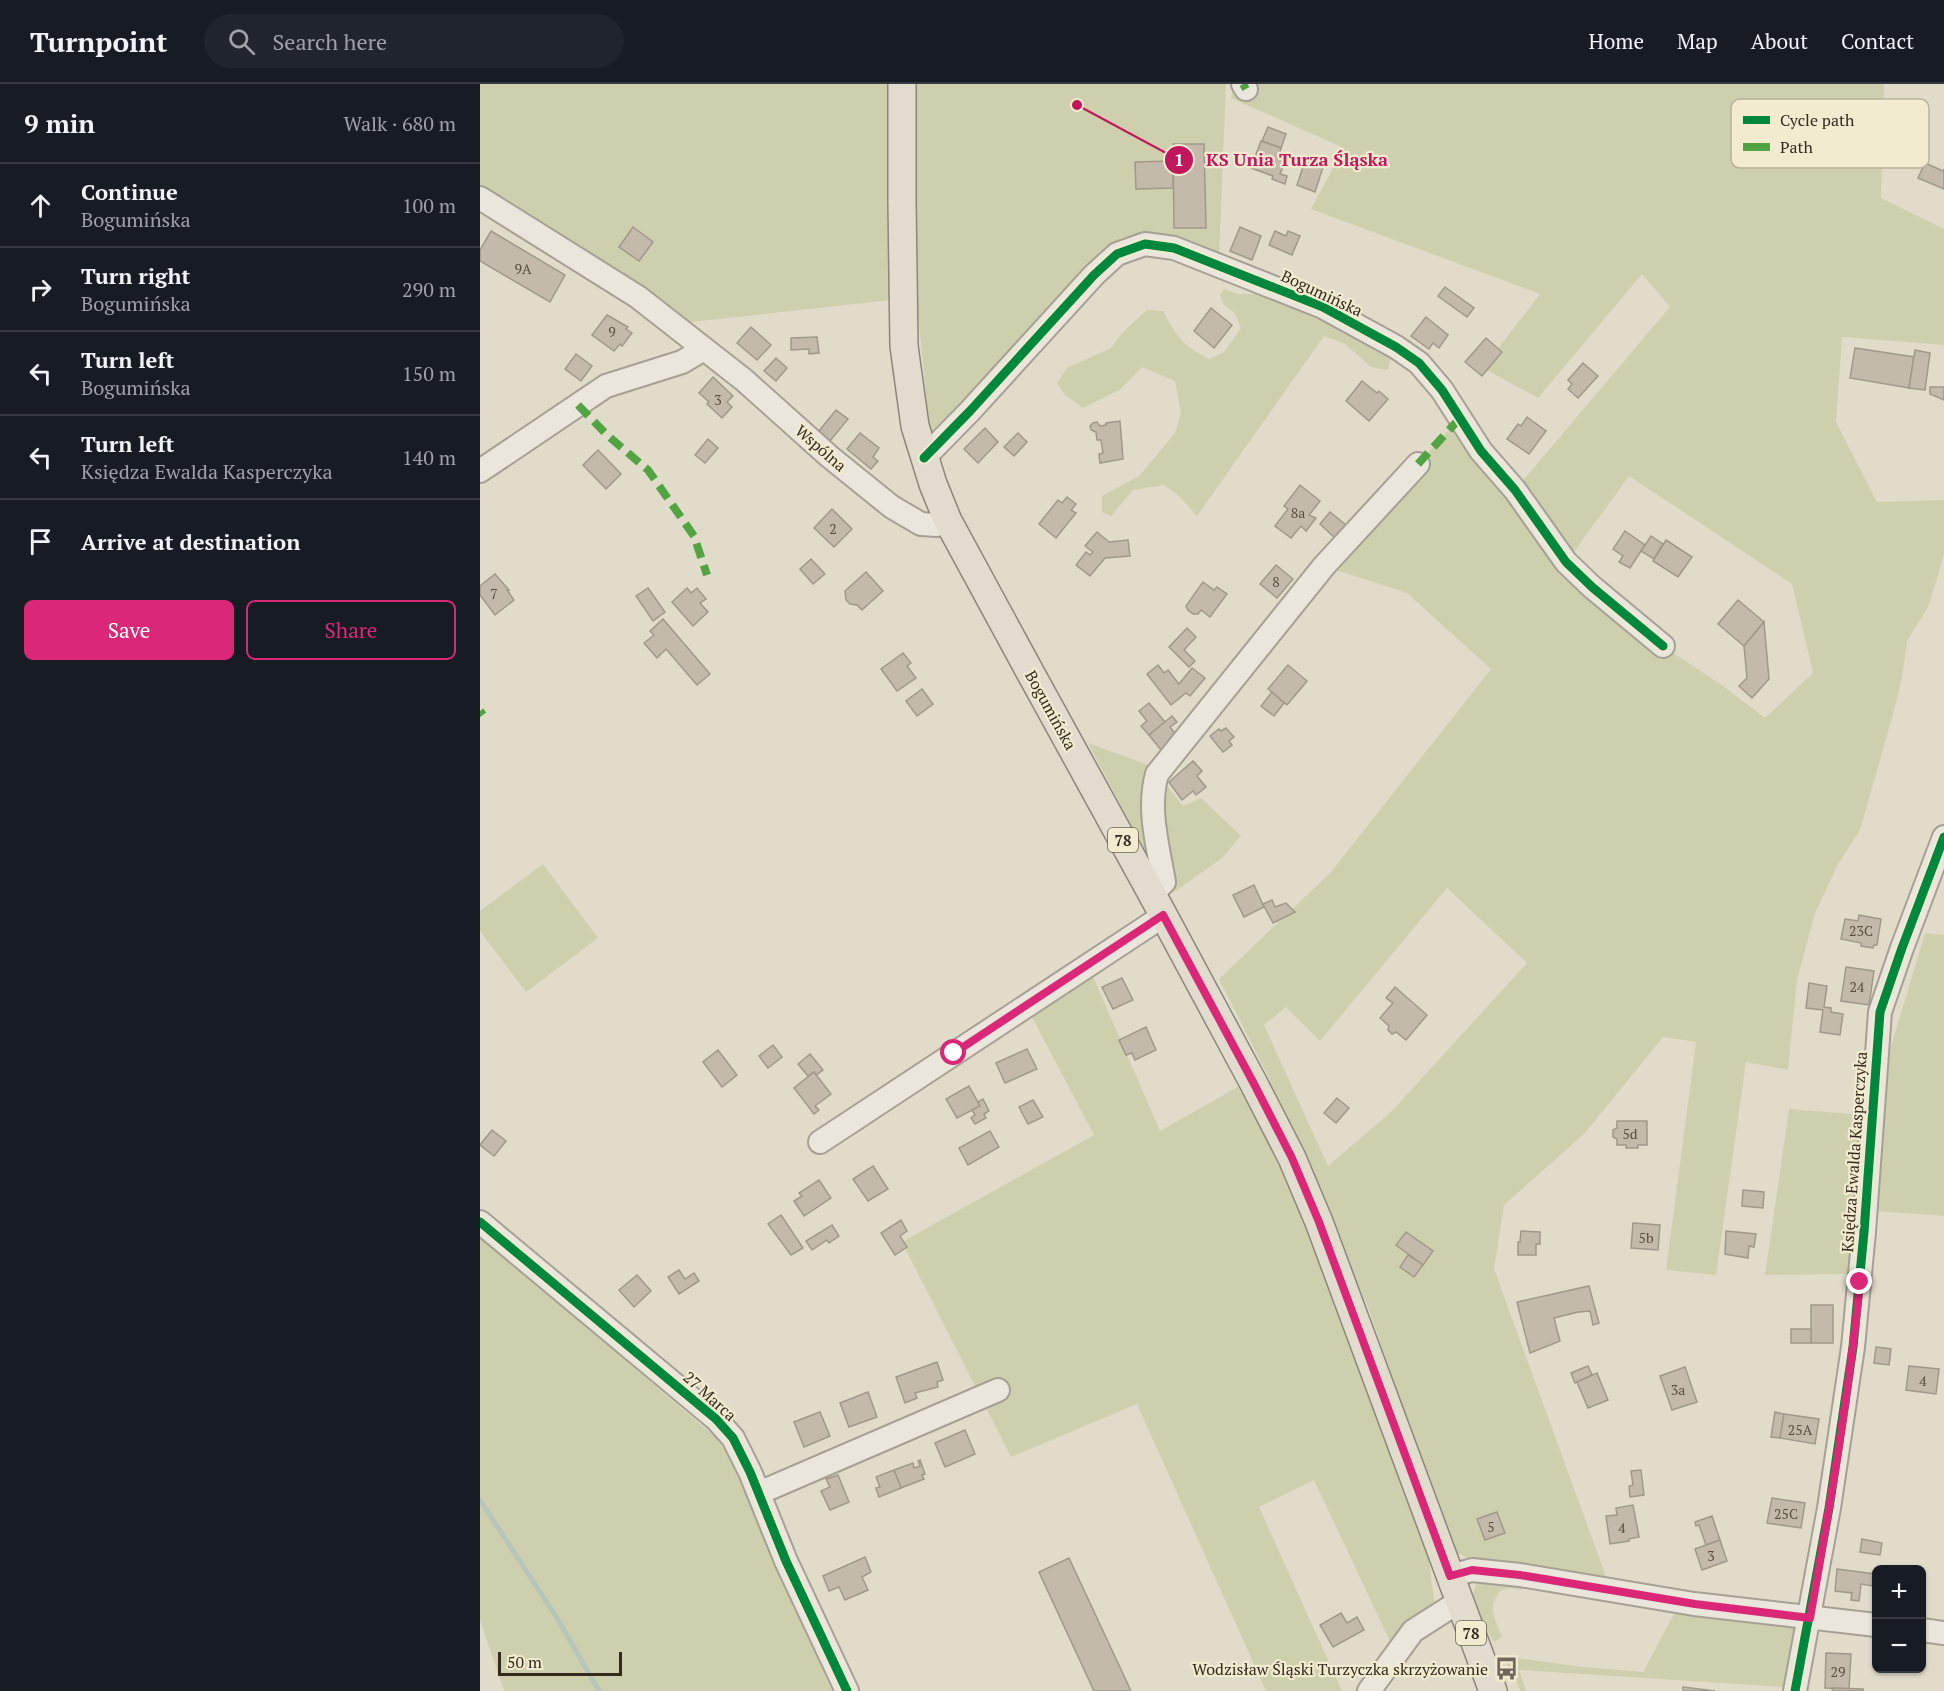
<!DOCTYPE html>
<meta charset="utf-8">
<style>
:root{--surface:#171b24;--page:#20242c;--text:#f1f3f6;--muted:#9ea1a6;--line:#363941;--accent:#db2777}
body{margin:0;font-family:"PT Serif",serif;background:var(--page);color:var(--text)}
.controls{position:absolute;right:18px;bottom:18px;display:grid;overflow:hidden;border-radius:9px;box-shadow:0 2px 4px #0004}
.controls button{width:54px;height:54px;display:grid;place-items:center;padding:0;border:0;border-bottom:2px solid var(--line);background:var(--surface);color:var(--text);font:30px sans-serif}
.scale{position:absolute;left:18px;bottom:15px;width:124px;box-sizing:border-box;padding-left:6px;border:3px solid #33291d;border-top:0;font-size:16px;line-height:21px;white-space:nowrap;color:#33291d;-webkit-text-stroke:4px #f2ebd0;paint-order:stroke}
.stop{position:absolute;width:18px;height:18px;margin:-14px;border:4px solid #db2777;border-radius:50%;background:#fff}
.stop.end{background:#db2777;border-color:#fff;box-shadow:0 2px 6px #0008}
.list{margin:0;padding:0;list-style:none}
h2{display:flex;justify-content:space-between;align-items:center;height:78px;margin:0;padding:0 24px;font-size:26px}
h2 small{font-size:20px;font-weight:400;color:var(--muted)}
.list li{display:grid;grid-template-columns:39px 1fr auto;gap:18px;align-items:center;box-sizing:border-box;height:84px;padding:0 24px;border-top:2px solid var(--line)}
.list b{display:block;font-size:22px;white-space:nowrap}
.list p{margin:0;font-size:20px;white-space:nowrap;color:var(--muted)}
.list em{font-size:20px;font-style:normal;color:var(--muted)}
.actions{display:flex;gap:12px;padding:18px 24px}
.actions a{flex:1;padding:14px 0;border:2px solid var(--accent);border-radius:9px;text-align:center;font-size:21px;color:var(--accent)}
.actions .main{background:var(--accent);color:#fff}
.icon{flex:none;width:33px;height:33px;fill:none;stroke:currentColor;stroke-width:2;stroke-linecap:round;stroke-linejoin:round}
.map{position:relative;flex:none;width:1464px;height:1607px;overflow:hidden}
header{display:flex;align-items:center;gap:36px;box-sizing:border-box;height:84px;padding:0 30px;background:var(--surface);border-bottom:2px solid var(--line)}
header strong{font-size:28px}
nav{display:flex;gap:33px;margin-inline-start:auto;font-size:21px}
.search{width:420px;height:54px;background:var(--page);display:flex;align-items:center;gap:15px;box-sizing:border-box;padding:0 21px;border-radius:33px;color:var(--muted);font-size:22px}
main{display:flex}
aside{flex:1;background:var(--surface)}
.map>svg:first-child{display:block}
.green{fill:#ced0ad;fill-rule:evenodd}
.lines{fill:none;stroke-linecap:round;stroke-linejoin:round}
.stream{stroke:#b6c6bd;stroke-width:5}
.building{fill:#c4baab;stroke:#a0988a;stroke-width:1.5}
.minor-casing{stroke:#a6a094;stroke-width:26}
.major-casing{stroke:#8b867a;stroke-width:30}
.minor{stroke:#eae6db;stroke-width:22}
.major{stroke:#e1dccd;stroke-width:27}
.quiet{stroke:#52a341;stroke-width:8;stroke-dasharray:15 8;stroke-linecap:butt}
.cycleway-casing{stroke:#f2ebd0;stroke-width:13}
.cycleway{stroke:#00873e;stroke-width:9}
.route{stroke:#db2777;stroke-width:8}
.labels{text-anchor:middle;dominant-baseline:central;stroke-width:4.5;stroke-linejoin:round;paint-order:stroke}
.number-label{font-size:14px;fill:#574d40}
.shield{fill:#f2ebd0;stroke:#6c6353;stroke-width:1.5}
.shield-label{font-size:15px;font-weight:bold;fill:#33291d}
.street-label{font-size:16px;fill:#33291d;stroke:#f2ebd0}
.poi-label{font-size:16px;fill:#33291d;stroke:#f2ebd0;text-anchor:end}
.key{fill:#f2ebd0;stroke:#b9b19a;stroke-width:1.5}
.key-label{font-size:16px;fill:#33291d}
.leader{fill:none;stroke:#c2185b;stroke-width:2}
.callout-dot{fill:#c2185b;stroke:#f2ebd0;stroke-width:2}
.mark-label{font-size:18px;text-anchor:middle;font-weight:bold;fill:#fff}
.callout-label{font-size:18px;text-anchor:middle;font-weight:bold;fill:#c2185b;stroke:#f2ebd0;stroke-width:4.5;stroke-linejoin:round;paint-order:stroke}
</style>
<header>
<strong>Turnpoint</strong>
<div class="search"><svg class="icon" aria-label="search" viewBox="0 0 24 24"><circle cx="10" cy="10" r="6"/><path d="M15 15l6 6"/></svg>Search here</div>
<nav><a>Home</a><a>Map</a><a>About</a><a>Contact</a></nav>
</header>
<main>
<aside>
<h2>9 min<small>Walk · 680 m</small></h2>
<ul class="list">
<li><svg class="icon" aria-label="ahead" viewBox="0 0 24 24"><path d="M12 20V5M6 11l6-6 6 6"/></svg><div><b>Continue</b><p>Bogumińska</p></div><em>100 m</em></li>
<li><svg class="icon" aria-label="right" viewBox="0 0 24 24"><path d="M7 20v-9h11M14 6l5 5-5 5"/></svg><div><b>Turn right</b><p>Bogumińska</p></div><em>290 m</em></li>
<li><svg class="icon" aria-label="left" viewBox="0 0 24 24"><path d="M17 20v-9H6M10 6l-5 5 5 5"/></svg><div><b>Turn left</b><p>Bogumińska</p></div><em>150 m</em></li>
<li><svg class="icon" aria-label="left" viewBox="0 0 24 24"><path d="M17 20v-9H6M10 6l-5 5 5 5"/></svg><div><b>Turn left</b><p>Księdza Ewalda Kasperczyka</p></div><em>140 m</em></li>
<li><svg class="icon" aria-label="arrive" viewBox="0 0 24 24"><path d="M6 21V4h12l-3 4 3 4H6"/></svg><div><b>Arrive at destination</b></div></li>
</ul>
<div class="actions"><a class="main">Save</a><a>Share</a></div>
</aside>
<div class="map">
<svg width="1464" height="1607" viewBox="0 0 1464 1607">
<rect width="100%" height="100%" fill="#e1dcca"/>
<g class="green">
<polygon points="0,0 409,0 411,216 194,240 0,103"/>
<polygon points="436,0 746,0 739,174 690,156 642,153 448,360 448,328 436,213"/>
<path d="M754 0H1404L1401 114 1464 145V261L1362 253 1356 338 1397 418 1464 416V470L1460 485 1448 523 1427 557 1422 594 1413 630 1380 746 1358 780 1335 829 1317 896 1308 986 1266 978 1236 1191 1186 1186 1216 958 1183 953 1105 1049 1024 1121 1014 1185 1128 1498 995 1477 972 1467 888 1223 843 1126 787 990 739 895 851 788 1011 585 927 509 844 482 980 334 1034 407 1190 223 1162 190 1058 314 1003 284 1060 210 831 125 864 64 751 14ZM1149 392 1312 500 1333 589 1285 634 1243 602 1183 562 1086 479ZM967 804 1047 879 911 1028 848 1082 784 941 806 923 840 957Z"/>
<path d="M744 205 758 210H780L826 224 912 268 908 286 891 283 865 260 844 252 717 432 699 412 684 401 653 406 631 432 622 428V412L659 392 695 349 701 329 695 297 662 283 641 305 603 324 585 311 577 299 587 284 631 264 643 248 667 226 683 227C696 251 704 264 730 275L744 268 761 244 754 228 743 220 740 211Z"/>
<polygon points="608,659 671,682 703,722 721,714 761,752 742,774 693,809 674,784"/>
<polygon points="63,780 118,854 46,908 0,847 0,827"/>
<polygon points="1445,849 1464,851 1464,1132 1395,1127 1410,966"/>
<polygon points="608,881 680,1047 761,1001 800,1074 826,1139 949,1476 956,1532 916,1570 834,1396 779,1423 862,1607 786,1607 657,1320 531,1373 422,1158 614,1051 546,922"/>
<polygon points="1309,1025 1385,1031 1373,1190 1285,1191"/>
<polygon points="0,1152 235,1353 257,1382 280,1445 352,1607 24,1607 0,1536"/>
<path d="M998 1498H1042V1506L1028 1504 1020 1507C1007 1524 1015 1534 1022 1553L1014 1558C1005 1541 984 1515 998 1498Z"/>
<polygon points="1196,1526 1297,1539 1317,1544 1305,1603 1039,1586 1046,1607 1040,1607 1035,1593 1024,1576 1037,1574 1103,1583 1163,1588"/>
</g>
<g class="lines">
<polyline class="stream" points="0,1416 77,1534 119,1607"/>
</g>
<g class="building">
<polygon points="788,43 806,50 801,64 782,57"/>
<polygon points="781,57 801,64 798,75 805,78 800,90 807,92 805,100 792,95 793,92 771,84"/>
<polygon points="693,60 724,60 726,144 694,144"/>
<polygon points="826,74 844,80 835,108 817,101"/>
<polygon points="693,77 693,104 656,105 655,78"/>
<polygon points="1445,79 1463,87 1464,85 1464,105 1438,94"/>
<polygon points="153,143 173,158 159,177 139,163"/>
<polygon points="760,143 781,152 772,176 750,167"/>
<polygon points="11,147 85,191 70,218 0,177 0,166"/>
<polygon points="795,147 806,152 808,147 820,152 812,171 789,161"/>
<polygon points="965,203 994,224 987,233 958,212"/>
<polygon points="731,224 752,241 734,264 714,247"/>
<polygon points="127,231 148,243 146,245 152,249 142,262 140,260 134,267 112,251"/>
<polygon points="946,233 968,251 959,264 953,259 949,265 931,252"/>
<polygon points="271,243 291,261 277,276 257,259"/>
<polygon points="337,253 339,269 329,270 329,265 311,266 311,254"/>
<polygon points="1006,254 1022,268 1002,292 985,278"/>
<polygon points="1375,264 1434,273 1429,304 1370,294"/>
<polygon points="1435,266 1450,269 1445,306 1429,304"/>
<polygon points="96,270 112,282 101,297 85,285"/>
<polygon points="296,274 307,284 296,297 284,287"/>
<polygon points="1103,279 1118,292 1098,314 1088,305 1092,300 1088,296"/>
<polygon points="233,293 253,312 247,318 252,323 242,334 227,320 229,318 219,309"/>
<polygon points="882,297 897,309 899,307 908,315 889,337 866,317"/>
<polygon points="1450,303 1464,303 1464,316 1450,310"/>
<polygon points="356,326 368,335 350,357 339,347"/>
<polygon points="1047,333 1066,347 1049,370 1027,355 1038,340 1041,342"/>
<polygon points="640,337 643,375 620,379 619,370 623,369 621,356 617,356 616,348 611,346 610,342 613,339 617,338 620,342 626,341 626,339"/>
<polygon points="505,344 518,358 498,379 484,365"/>
<polygon points="380,349 399,364 393,373 398,377 391,385 367,365"/>
<polygon points="538,349 547,358 534,372 524,363"/>
<polygon points="228,355 238,364 225,379 215,371"/>
<polygon points="118,366 141,390 126,405 103,381"/>
<polygon points="820,401 840,417 829,431 836,434 826,447 821,442 811,454 795,442 808,425 804,422"/>
<polygon points="587,413 596,420 591,426 596,429 576,454 559,440 578,416 582,419"/>
<polygon points="352,425 372,445 354,463 334,444"/>
<polygon points="850,428 866,441 855,454 840,440"/>
<polygon points="1145,447 1165,461 1150,484 1139,478 1143,472 1133,465"/>
<polygon points="617,448 629,458 648,456 650,472 625,474 610,492 596,481 606,468 610,471 613,468 605,462"/>
<polygon points="1171,452 1183,460 1174,475 1161,467"/>
<polygon points="1186,456 1212,473 1198,493 1173,477"/>
<polygon points="331,475 345,490 333,500 320,485"/>
<polygon points="796,481 813,495 797,514 780,500"/>
<polygon points="386,488 403,507 382,526 377,521 370,520 366,516 365,507"/>
<polygon points="15,490 29,506 27,506 34,516 15,531 0,511 0,502"/>
<polygon points="723,498 734,506 737,503 747,510 730,533 721,526 718,530 713,530 708,526 706,522"/>
<polygon points="168,504 185,528 173,537 156,512"/>
<polygon points="207,504 211,509 217,504 226,515 220,519 228,528 213,542 192,518"/>
<polygon points="1258,516 1284,538 1264,562 1238,540"/>
<polygon points="183,535 230,590 217,601 186,565 177,574 164,559 174,551 170,547"/>
<polygon points="1284,538 1289,595 1272,614 1259,602 1267,594 1264,562"/>
<polygon points="707,544 716,553 704,566 715,577 709,583 689,563"/>
<polygon points="423,569 431,579 427,582 436,594 417,607 401,585"/>
<polygon points="678,581 684,589 688,586 699,600 712,584 725,594 710,612 706,609 691,621 667,590"/>
<polygon points="808,581 827,597 807,621 788,605"/>
<polygon points="442,605 453,620 437,632 426,617"/>
<polygon points="792,608 804,619 794,632 781,622"/>
<polygon points="669,619 685,638 669,651 661,642 667,637 659,627"/>
<polygon points="692,632 697,638 690,643 698,653 682,667 669,651"/>
<polygon points="746,644 754,653 749,657 752,661 743,668 730,652 739,645 741,647"/>
<polygon points="713,677 722,687 717,692 726,703 716,711 713,707 702,716 689,698"/>
<polygon points="774,801 784,823 764,833 753,811"/>
<polygon points="792,816 795,823 806,819 815,828 793,839 783,820"/>
<polygon points="1379,831 1401,835 1397,861 1394,861 1393,864 1381,862 1381,859 1361,855 1365,835 1378,837"/>
<polygon points="1366,883 1394,887 1389,921 1361,917"/>
<polygon points="642,894 653,916 633,925 622,903"/>
<polygon points="1329,899 1347,902 1344,923 1351,924 1351,928 1363,930 1360,951 1340,948 1343,926 1326,924"/>
<polygon points="915,903 947,931 926,956 916,948 912,950 908,946 909,942 900,934 913,919 906,914"/>
<polygon points="666,943 676,966 655,976 652,969 646,971 639,956"/>
<polygon points="293,961 302,973 288,984 279,972"/>
<polygon points="547,965 557,985 525,999 516,979"/>
<polygon points="238,966 257,991 242,1003 223,978"/>
<polygon points="330,970 343,986 336,991 334,988 328,992 318,980"/>
<polygon points="334,988 351,1010 335,1022 339,1026 334,1030 314,1004"/>
<polygon points="489,1002 500,1022 477,1034 466,1015"/>
<polygon points="857,1014 869,1024 856,1039 844,1029"/>
<polygon points="503,1015 509,1027 504,1030 506,1034 495,1040 491,1034 495,1031 492,1026 500,1022 498,1018"/>
<polygon points="553,1016 563,1033 548,1040 539,1023"/>
<polygon points="1137,1037 1167,1037 1167,1061 1158,1061 1158,1064 1146,1064 1146,1061 1137,1061 1137,1055 1133,1053 1133,1046 1137,1044"/>
<polygon points="12,1046 26,1057 14,1072 0,1061"/>
<polygon points="510,1047 519,1063 488,1081 479,1064"/>
<polygon points="393,1082 408,1105 388,1117 373,1095"/>
<polygon points="339,1096 351,1114 324,1132 314,1117 322,1112 319,1109"/>
<polygon points="1263,1106 1284,1108 1283,1124 1262,1122"/>
<polygon points="301,1131 323,1164 311,1171 288,1140"/>
<polygon points="421,1136 427,1147 420,1152 427,1163 415,1171 401,1149"/>
<polygon points="1153,1139 1180,1141 1178,1166 1151,1164"/>
<polygon points="352,1141 359,1152 349,1159 347,1156 332,1166 326,1157"/>
<polygon points="1041,1147 1060,1148 1060,1160 1056,1160 1056,1171 1038,1171 1038,1158 1040,1158"/>
<polygon points="1246,1147 1276,1150 1274,1163 1269,1162 1268,1174 1245,1170"/>
<polygon points="926,1148 953,1167 943,1181 916,1161"/>
<polygon points="928,1171 943,1181 934,1193 920,1183"/>
<polygon points="199,1186 205,1195 214,1189 219,1197 199,1210 188,1193"/>
<polygon points="157,1191 171,1207 154,1223 139,1206"/>
<polygon points="1109,1202 1119,1239 1113,1241 1110,1227 1098,1228 1074,1234 1080,1257 1050,1269 1037,1218"/>
<rect x="1331" y="1221" width="22" height="38"/>
<rect x="1311" y="1245" width="20" height="14"/>
<polygon points="1396,1263 1411,1265 1409,1281 1394,1279"/>
<polygon points="457,1278 463,1296 457,1298 458,1303 435,1309 437,1314 425,1319 416,1293"/>
<polygon points="1108,1282 1112,1291 1095,1299 1091,1289"/>
<polygon points="1429,1282 1459,1285 1456,1310 1426,1306"/>
<polygon points="1205,1283 1217,1318 1192,1326 1180,1292"/>
<polygon points="1117,1289 1128,1316 1108,1324 1097,1298"/>
<polygon points="388,1308 397,1333 369,1343 360,1319"/>
<polygon points="340,1328 350,1352 324,1363 314,1338"/>
<polygon points="1295,1328 1304,1330 1300,1354 1291,1353"/>
<polygon points="1304,1330 1339,1335 1335,1360 1300,1354"/>
<polygon points="485,1346 495,1370 465,1383 455,1359"/>
<polygon points="440,1376 445,1390 442,1391 444,1395 421,1404 414,1386 433,1379 434,1384 440,1382 438,1377"/>
<polygon points="414,1386 421,1404 399,1413 396,1404 400,1403 396,1393"/>
<polygon points="1161,1386 1164,1411 1150,1413 1149,1402 1153,1401 1151,1387"/>
<polygon points="358,1391 369,1418 350,1426 341,1407 350,1403 346,1395"/>
<polygon points="1292,1414 1325,1419 1321,1444 1287,1439"/>
<polygon points="1153,1421 1159,1453 1149,1455 1149,1457 1130,1460 1126,1432 1137,1431 1136,1424"/>
<polygon points="1017,1428 1025,1449 1005,1456 997,1435"/>
<polygon points="1232,1432 1240,1456 1226,1461 1219,1441 1216,1442 1215,1438"/>
<polygon points="1382,1455 1402,1459 1400,1471 1380,1468"/>
<polygon points="1240,1456 1247,1477 1222,1486 1215,1465"/>
<polygon points="385,1473 391,1488 382,1493 388,1506 365,1516 359,1503 349,1507 343,1492"/>
<polygon points="589,1474 651,1607 614,1607 559,1488"/>
<polygon points="1357,1485 1395,1490 1393,1502 1381,1500 1379,1517 1371,1516 1372,1509 1355,1507"/>
<polygon points="861,1529 867,1539 877,1533 884,1546 853,1563 840,1541"/>
<polygon points="1346,1569 1371,1570 1369,1605 1345,1604"/>
<polygon points="1203,1603 1235,1607 1203,1607"/>
<polygon points="1353,1604 1383,1605 1383,1607 1352,1607"/>
</g>
<g class="lines">
<defs>
<g id="minor">
<polyline points="763,0 766,5"/>
<polyline points="0,114 158,213 264,296 350,373 412,423 441,440 457,441 468,437"/>
<polyline points="444,374 490,327 614,191 637,170 665,160 694,164 843,223 916,263 939,279 962,306 1001,367 1035,406 1086,478 1112,503 1183,562"/>
<polyline points="0,387 126,302 202,278 224,265"/>
<path d="M672 810 684 798C678 762 667 725 677 690L844 482 938 380"/>
<polyline points="340,1058 683,832"/>
<polyline points="0,1138 236,1335 253,1354 270,1388 306,1477 367,1607"/>
<polyline points="279,1409 518,1306"/>
<polyline points="970,1492 992,1486 1040,1491 1214,1520 1396,1541"/>
<polyline points="1442,1546 1464,1549"/>
<polyline points="889,1607 933,1547 980,1517"/>
<polyline points="1315,1607 1349,1424 1373,1263 1384,1148 1400,928 1422,864 1464,753"/>
</g>
<polyline id="major" points="422,0 422,118 424,262 435,342 453,400 468,437 550,588 672,810 773,998 812,1074 839,1138 1013,1607"/>
</defs>
<use href="#minor" class="minor-casing"/>
<use href="#major" class="major-casing"/>
<use href="#minor" class="minor"/>
<use href="#major" class="major"/>
<g class="quiet">
<polyline points="763,0 766,5"/>
<polyline points="98,321 127,351 168,386 214,452 227,491"/>
<polyline points="938,380 980,334"/>
<polyline points="0,627 3,631"/>
</g>
<defs>
<g id="cycleway">
<polyline points="444,374 490,327 614,191 637,170 665,160 694,164 843,223 916,263 939,279 962,306 1001,367 1035,406 1086,478 1112,503 1183,562"/>
<polyline points="0,1138 236,1335 253,1354 270,1388 306,1477 367,1607"/>
<polyline points="1315,1607 1349,1424 1373,1263 1384,1148 1400,928 1422,864 1464,753"/>
</g>
</defs>
<use href="#cycleway" class="cycleway-casing"/>
<use href="#cycleway" class="cycleway"/>
</g>
<g class="lines">
<path class="route" d="M474 969 683 831 773 998 812 1074 839 1138 970 1492 992 1486 1040 1491 1215 1520 1330 1534C1350 1422 1369 1310 1380 1198"/>
</g>
<defs>
<symbol id="bus-bare" viewBox="-9 -9 18 18"><path d="M-5-6H5V4H4V6H2V4H-2V6H-4V4H-5ZM-3.5-4V0h7V-4ZM-3.5 1.2v1.5H-2V1.2ZM2 1.2v1.5H3.5V1.2Z" fill="#70685a" stroke="#f2ebd0" stroke-width="2.5" paint-order="stroke"/></symbol>
</defs>
<g fill-rule="evenodd">
<use href="#bus-bare" x="1010" y="1568" width="33" height="33"/>
</g>
<g class="labels">
<g class="number-label">
<text x="43" y="184">9A</text>
<text x="132" y="247">9</text>
<text x="238" y="315">3</text>
<text x="818" y="428">8a</text>
<text x="353" y="444">2</text>
<text x="796" y="497">8</text>
<text x="14" y="509">7</text>
<text x="1381" y="846">23C</text>
<text x="1377" y="902">24</text>
<text x="1150" y="1049">5d</text>
<text x="1166" y="1153">5b</text>
<text x="1443" y="1296">4</text>
<text x="1198" y="1305">3a</text>
<text x="1320" y="1345">25A</text>
<text x="1306" y="1429">25C</text>
<text x="1011" y="1442">5</text>
<text x="1142" y="1443">4</text>
<text x="1231" y="1471">3</text>
<text x="1358" y="1587">29</text>
</g>
<g class="shield">
<rect x="628" y="744" width="30" height="24" rx="4.5"/>
<rect x="976" y="1537" width="30" height="24" rx="4.5"/>
</g>
<g class="shield-label">
<text x="643" y="756">78</text>
<text x="991" y="1549">78</text>
</g>
<g class="street-label">
<text transform="translate(842 209) rotate(25)">Bogumińska</text>
<text transform="translate(341 364) rotate(41)">Wspólna</text>
<text transform="translate(571 626) rotate(61)">Bogumińska</text>
<text transform="translate(1374 1068) rotate(-86)">Księdza Ewalda Kasperczyka</text>
<text transform="translate(230 1312) rotate(42)">27 Marca</text>
</g>
<g class="poi-label">
<text x="1008" y="1585">Wodzisław Śląski Turzyczka skrzyżowanie</text>
</g>
</g>
<rect x="1251" y="15" width="198" height="69" rx="9" class="key"/>
<rect x="1263" y="32" width="27" height="8" fill="#00873e"/>
<rect x="1263" y="59" width="27" height="8" fill="#52a341"/>
<g class="key-label">
<text x="1300" y="42">Cycle path</text>
<text x="1300" y="69">Path</text>
</g>
<path class="leader" d="M597 21L699 76"/>
<g class="callout-dot">
<circle cx="597" cy="21" r="6"/>
<circle cx="699" cy="76" r="15"/>
</g>
<g class="mark-label">
<text x="699" y="82">1</text>
</g>
<g class="callout-label">
<text x="817" y="82">KS Unia Turza Śląska</text>
</g>
</svg>
<div class="controls">
<button>+</button>
<button>−</button>
</div>
<div class="scale">50 m</div>
<div class="stop" style="left:474px;top:969px"></div>
<div class="stop end" style="left:1380px;top:1198px"></div>
</div>
</main>
